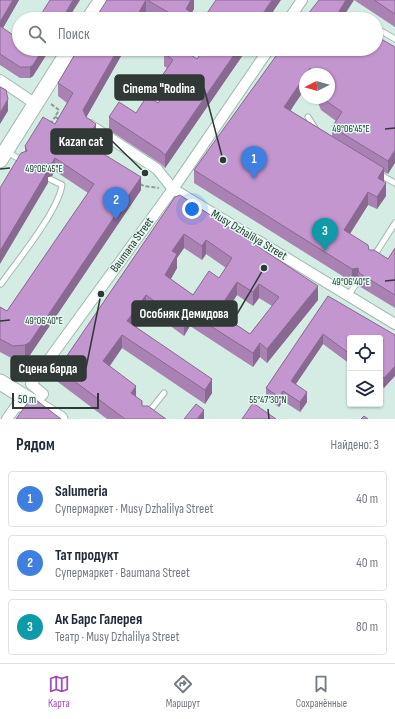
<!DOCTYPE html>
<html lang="ru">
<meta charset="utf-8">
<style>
:root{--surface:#fff;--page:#f6f6f7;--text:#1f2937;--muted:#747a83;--line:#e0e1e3;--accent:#a44db9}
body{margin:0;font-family:"Sofia Sans Condensed",sans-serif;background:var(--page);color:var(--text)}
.controls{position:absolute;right:12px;bottom:12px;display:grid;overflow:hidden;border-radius:4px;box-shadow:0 1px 3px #0004}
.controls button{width:36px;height:36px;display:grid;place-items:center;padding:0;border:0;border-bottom:1px solid var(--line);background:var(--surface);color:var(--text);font:20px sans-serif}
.compass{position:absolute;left:299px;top:68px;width:36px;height:36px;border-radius:50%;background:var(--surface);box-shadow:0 1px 3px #0004;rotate:264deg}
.scale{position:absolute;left:12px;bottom:10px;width:87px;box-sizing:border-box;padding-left:4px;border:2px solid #303936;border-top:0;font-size:11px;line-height:14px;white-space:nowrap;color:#303936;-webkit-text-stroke:3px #e1f9f0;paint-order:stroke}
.you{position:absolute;left:192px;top:209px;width:14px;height:14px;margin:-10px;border:3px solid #fff;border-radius:50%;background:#1a73e8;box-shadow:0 0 0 6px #1a73e833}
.badge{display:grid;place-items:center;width:26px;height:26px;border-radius:50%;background:var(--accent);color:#fff;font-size:13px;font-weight:700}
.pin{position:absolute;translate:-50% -33px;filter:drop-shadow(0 1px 2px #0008)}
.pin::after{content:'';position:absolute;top:21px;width:14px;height:12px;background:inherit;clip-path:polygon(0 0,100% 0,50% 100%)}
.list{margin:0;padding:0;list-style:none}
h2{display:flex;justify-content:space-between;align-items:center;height:52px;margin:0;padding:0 16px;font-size:17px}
h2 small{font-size:13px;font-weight:400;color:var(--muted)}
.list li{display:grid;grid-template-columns:26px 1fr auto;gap:12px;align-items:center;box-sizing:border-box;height:56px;margin:0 8px 8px;padding:0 8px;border:1px solid var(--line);border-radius:4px}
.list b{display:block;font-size:15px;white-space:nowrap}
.list p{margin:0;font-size:13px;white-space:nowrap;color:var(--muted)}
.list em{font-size:13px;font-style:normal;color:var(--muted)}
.icon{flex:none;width:22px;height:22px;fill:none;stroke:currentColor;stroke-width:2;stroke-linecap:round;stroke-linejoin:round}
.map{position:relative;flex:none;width:395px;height:419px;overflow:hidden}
.search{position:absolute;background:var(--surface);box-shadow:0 1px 3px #0004;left:12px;right:12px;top:12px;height:44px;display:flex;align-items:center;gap:10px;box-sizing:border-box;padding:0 14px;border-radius:22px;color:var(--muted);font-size:15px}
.sheet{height:244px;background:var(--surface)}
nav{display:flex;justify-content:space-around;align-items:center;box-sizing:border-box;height:56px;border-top:1px solid var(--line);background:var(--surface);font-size:11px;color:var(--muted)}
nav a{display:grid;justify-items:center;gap:2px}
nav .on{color:var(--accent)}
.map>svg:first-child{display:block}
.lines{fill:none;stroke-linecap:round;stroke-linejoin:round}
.lane-casing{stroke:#a2b9b1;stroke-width:7}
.street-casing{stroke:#a2b9b1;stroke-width:12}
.secondary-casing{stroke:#a2b9b1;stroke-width:17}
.path{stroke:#8c9d97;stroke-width:2;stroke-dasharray:4 2;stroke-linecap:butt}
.lane{stroke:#fff;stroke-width:5}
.street{stroke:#fff;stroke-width:10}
.secondary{stroke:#fff;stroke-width:15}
.wall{fill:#a981b2;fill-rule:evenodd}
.shaded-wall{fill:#896991}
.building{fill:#c496cf;stroke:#896991;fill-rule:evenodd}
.ticks{fill:none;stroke:#303936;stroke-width:1.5}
.labels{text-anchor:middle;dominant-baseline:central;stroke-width:3;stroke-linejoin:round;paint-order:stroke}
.street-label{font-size:12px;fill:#303936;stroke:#e1f9f0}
.ticks-label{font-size:10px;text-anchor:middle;fill:#303936;stroke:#e1f9f0;stroke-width:3;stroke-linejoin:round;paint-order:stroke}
.leader{fill:none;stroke:#303936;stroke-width:1.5}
.callout-dot{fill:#303936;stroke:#e1f9f0;stroke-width:1.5}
.callout{fill:#303936;stroke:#303936;stroke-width:1.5}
.callout-label{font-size:13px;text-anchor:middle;font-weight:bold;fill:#fff}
</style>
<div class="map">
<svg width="395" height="419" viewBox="0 0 395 419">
<rect width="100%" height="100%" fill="#d4ece3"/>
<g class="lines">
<defs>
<g id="lane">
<polyline points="376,28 395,39"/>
<polyline points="308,117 315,128"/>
<polyline points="7,152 23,161"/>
<polyline points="379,174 395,183"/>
<polyline points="374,256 395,223"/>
<path d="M1 284C17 261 58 212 62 185L50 179"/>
<polyline points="348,296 356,284"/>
<polyline points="148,413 164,393"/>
</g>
<g id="street">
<polyline points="289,19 302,0"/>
<polyline points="0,80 34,103"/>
<polyline points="90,125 157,169 173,189 395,324"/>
<polyline points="7,419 17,405 29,410 43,394 31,384 173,189 269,49"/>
</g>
<g id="secondary">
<polyline points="89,19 102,0"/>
<polyline points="0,160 70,49"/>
<polyline points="0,382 60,419"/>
</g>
</defs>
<use href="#lane" class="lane-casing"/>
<use href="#street" class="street-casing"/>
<use href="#secondary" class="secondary-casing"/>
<g class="path">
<polyline points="51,104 59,110 55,117 59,119"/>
<polyline points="50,124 55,117"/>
<polyline points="140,184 144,186 159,188"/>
</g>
<use href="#lane" class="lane"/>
<use href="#street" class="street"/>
<use href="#secondary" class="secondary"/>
</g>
<g class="wall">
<polygon points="0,0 19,0 3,28 19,49 50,49 33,76 30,78 20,78 0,65"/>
<polygon points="107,0 194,0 194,9 192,12 201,19 158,19 146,12"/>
<polygon points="319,0 395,0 395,27 354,0"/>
<path d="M395 47 388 174 384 172 383 182 386 196 377 209 368 205 350 234 369 250 388 259 395 248V308L359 286 358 280 352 282 194 183V170L281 49ZM305 74H329V98H316L321 110 336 121 332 127V136L291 111Z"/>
<polygon points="78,49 125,49 86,117 96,137 92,144 90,145 141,190 30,355 25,358 13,359 0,352 0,307 7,311 88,193 55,171 52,176 48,177 48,183 25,151 25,146 55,124 67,103 58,96 58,83"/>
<polygon points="202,49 247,49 165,168 161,164 109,130 109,117 136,113 158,103 163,96 159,93 159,80 167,68 164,66 164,53 197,59 203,50"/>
<path d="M175 197 318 300 267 363 260 357 253 367 190 326 184 336 146 308 133 325 212 393 205 404 122 348 110 366 136 397 142 406 166 419H107L58 382V369ZM184 248 202 260 206 254 226 268 219 278 193 295 171 279 177 268V258ZM237 295 253 306 259 298 272 306 250 334 223 316Z"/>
<polygon points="328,296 395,335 384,388 380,385 380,338 350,338 350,364 323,344 296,384 307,402 300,412 283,401 279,407 266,398 266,388"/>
</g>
<g class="shaded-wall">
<polygon points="13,0 19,0 0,33 0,22"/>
<polygon points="73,0 80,0 68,19 62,19"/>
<polygon points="146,0 146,12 143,19 135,19"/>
<polygon points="191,0 194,0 194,9 188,19 186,9"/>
<polygon points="272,0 281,0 268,19 259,19"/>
<polygon points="346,0 354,0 342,19 338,13"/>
<polygon points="43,49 50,49 33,76 30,78 30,67"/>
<polygon points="118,49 125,49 83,123 83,110"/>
<polygon points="238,49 247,49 165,168 165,155"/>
<polygon points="310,68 310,74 306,74"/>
<polygon points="305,76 305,89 284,120 284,107"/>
<polygon points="8,99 8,111 0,124 0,113"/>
<polygon points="96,124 96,137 92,144 79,152 79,139"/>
<polygon points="395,150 395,163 388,174 388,161"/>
<polygon points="55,158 55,171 52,176 48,177 48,183 0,264 0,251 47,164"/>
<polygon points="384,168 384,181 378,191 378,178"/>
<polygon points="141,177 141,190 30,355 25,358 25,345"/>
<polygon points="386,183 386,196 377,209 377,197"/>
<polygon points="368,192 368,205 344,243 344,230"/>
<polygon points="184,234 184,248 177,258 177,268 165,289 165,275 172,251"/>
<polygon points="206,240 206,254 202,260 202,246"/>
<polygon points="358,268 358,280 352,282 352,269"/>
<polygon points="237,282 237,295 217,325 217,312"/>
<polygon points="259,284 259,298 253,306 253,292"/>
<polygon points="318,286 318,300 267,363 267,349"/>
<polygon points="146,295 146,308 127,335 127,321"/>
<polygon points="190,313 190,326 184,336 184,322"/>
<polygon points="323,334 323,344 291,391 291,381"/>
<polygon points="122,335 122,348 103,375 103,361"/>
<polygon points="260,343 260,357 253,367 253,353"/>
<polygon points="395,366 395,376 384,388 384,378"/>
<polygon points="212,379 212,393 205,404 205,390"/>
<polygon points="136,386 136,399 131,393"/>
<polygon points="283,391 283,401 279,407 279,397"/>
<polygon points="307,392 307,402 300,412 300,402"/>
<polygon points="204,410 204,419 197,419"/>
</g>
<g class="building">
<polygon points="0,0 13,0 0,22"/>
<polygon points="50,0 73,0 62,19 38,19"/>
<polygon points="107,0 146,0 135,19 95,19"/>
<polygon points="147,0 191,0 186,9 201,19 180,19"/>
<polygon points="216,0 272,0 259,19 203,19"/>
<polygon points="319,0 346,0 338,13 348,19 304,19"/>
<polygon points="374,0 395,0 395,14"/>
<polygon points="0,26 19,39 19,49 43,49 33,65 30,67 20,67 0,54"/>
<polygon points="376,36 395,47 395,150 388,161 332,127 342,112 322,98 329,98 329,74 313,74 310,68 306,74 305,74 305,76 284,107 384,168 378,178 386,183 377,197 368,192 344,230 368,245 369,250 374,250 388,259 395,248 395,295 359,273 358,268 352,269 194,170 281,49 376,49"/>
<polygon points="78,49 118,49 83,110 86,117 96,124 92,131 79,139 141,177 30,342 25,345 13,346 0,339 0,307 7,311 94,184 55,158 52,163 47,164 48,170 0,251 0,188 21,153 27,151 25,146 43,117 55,124 73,93 58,83"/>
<polygon points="167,49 182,49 197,59 204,49 238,49 165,155 161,151 109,117 119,102 136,113 147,96 158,103 169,87 159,80 173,60 164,53"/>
<polygon points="0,87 6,90 8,99 0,113"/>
<path d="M180 195 318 286 267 349 260 343 253 353 190 313 184 322 146 295 127 321 212 379 205 390 122 335 103 361 136 386 131 393 142 401V406H148L166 419H125L58 369 175 197ZM184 234 202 246 206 240 232 258 219 278 209 271 193 295 165 275 177 254 172 251ZM237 282 253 292 259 284 279 297 250 334 217 312Z"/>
<polygon points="328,296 395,335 395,366 384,378 380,375 380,338 350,338 350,354 323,334 291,381 307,392 300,402 283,391 279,397 266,388"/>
<polygon points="36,400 61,419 16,419 29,401"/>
<polygon points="253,403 276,419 242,419"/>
<polygon points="196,404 204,410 197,419 184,419"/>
<polygon points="364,416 368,419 361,419"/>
</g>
<path class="ticks" d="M385 129 395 128M0 169 10 168M385 281 395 280M0 321 10 320M268 409 269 419"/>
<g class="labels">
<g class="street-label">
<text transform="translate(249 235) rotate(31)">Musy Dzhalilya Street</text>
<text transform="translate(132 245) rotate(-54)">Baumana Street</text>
</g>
</g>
<g class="ticks-label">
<text x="351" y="132">49°06'45"E</text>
<text x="44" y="172">49°06'45"E</text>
<text x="351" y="285">49°06'40"E</text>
<text x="44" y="324">49°06'40"E</text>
<text x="268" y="403">55°47'30"N</text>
</g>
<path class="leader" d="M223 160L204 88M145 173L112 141M264 268L237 314M101 294L86 368"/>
<g class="callout-dot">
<circle cx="223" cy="160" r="4"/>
<circle cx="145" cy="173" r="4"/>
<circle cx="264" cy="268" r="4"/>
<circle cx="101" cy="294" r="4"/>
</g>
<g class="callout">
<rect x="115" y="75" width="89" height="25" rx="4"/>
<rect x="51" y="129" width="61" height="25" rx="4"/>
<rect x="132" y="301" width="105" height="25" rx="4"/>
<rect x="11" y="356" width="75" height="25" rx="4"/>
</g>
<g class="callout-label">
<text x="159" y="93">Cinema "Rodina</text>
<text x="81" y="146">Kazan cat</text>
<text x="184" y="318">Особняк Демидова</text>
<text x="48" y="373">Сцена барда</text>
</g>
</svg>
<div class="controls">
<button><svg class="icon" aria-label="locate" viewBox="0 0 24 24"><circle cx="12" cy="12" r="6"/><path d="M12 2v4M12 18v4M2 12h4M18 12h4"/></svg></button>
<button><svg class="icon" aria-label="layers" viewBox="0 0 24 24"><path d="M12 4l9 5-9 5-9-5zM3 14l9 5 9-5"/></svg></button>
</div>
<svg class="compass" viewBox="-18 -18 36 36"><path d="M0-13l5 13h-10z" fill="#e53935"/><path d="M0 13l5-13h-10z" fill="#747a83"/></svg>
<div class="scale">50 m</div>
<div class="you"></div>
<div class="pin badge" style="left:254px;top:179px;background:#3f7fe0">1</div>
<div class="pin badge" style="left:116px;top:220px;background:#3f7fe0">2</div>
<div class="pin badge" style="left:325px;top:251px;background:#0f9aa8">3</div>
<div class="search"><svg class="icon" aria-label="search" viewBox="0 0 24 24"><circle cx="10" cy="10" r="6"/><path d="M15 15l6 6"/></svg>Поиск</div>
</div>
<section class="sheet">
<h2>Рядом<small>Найдено: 3</small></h2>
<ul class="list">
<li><span class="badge" style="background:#3f7fe0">1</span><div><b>Salumeria</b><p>Супермаркет · Musy Dzhalilya Street</p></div><em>40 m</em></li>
<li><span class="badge" style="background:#3f7fe0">2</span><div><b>Тат продукт</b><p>Супермаркет · Baumana Street</p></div><em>40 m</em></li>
<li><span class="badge" style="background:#0f9aa8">3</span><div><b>Ак Барс Галерея</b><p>Театр · Musy Dzhalilya Street</p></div><em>80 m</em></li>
</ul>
</section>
<nav>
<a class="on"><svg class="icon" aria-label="map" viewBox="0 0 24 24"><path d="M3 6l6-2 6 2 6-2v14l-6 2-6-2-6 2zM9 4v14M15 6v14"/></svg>Карта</a>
<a><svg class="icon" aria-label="directions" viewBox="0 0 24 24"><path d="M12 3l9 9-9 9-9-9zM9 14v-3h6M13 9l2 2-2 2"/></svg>Маршрут</a>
<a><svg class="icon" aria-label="saved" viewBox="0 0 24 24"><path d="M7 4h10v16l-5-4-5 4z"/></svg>Сохранённые</a>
</nav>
